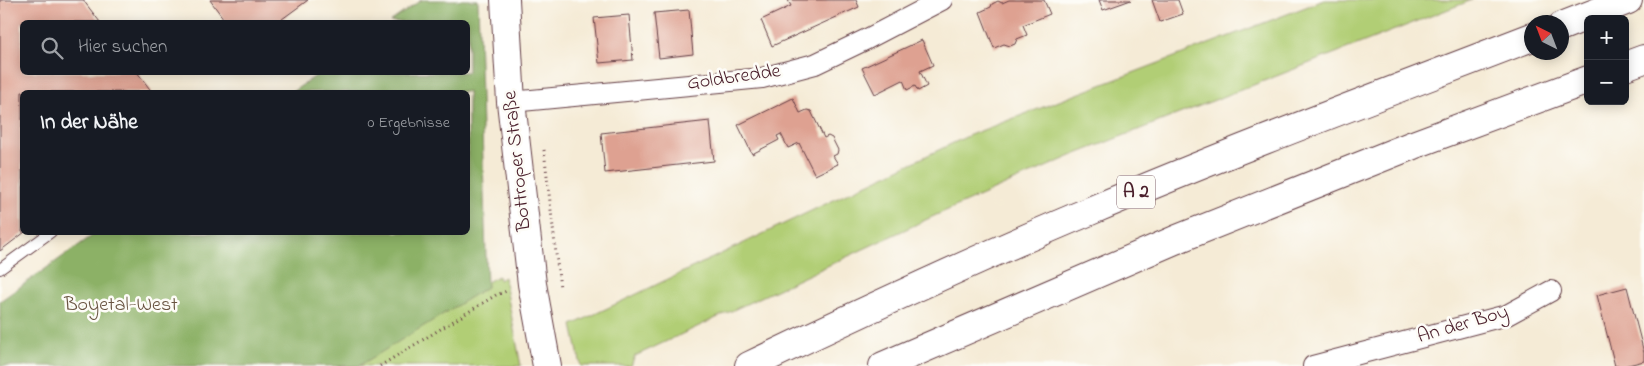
<!DOCTYPE html>
<html lang="de">
<meta charset="utf-8">
<style>
:root{--surface:#171b24;--page:#242831;--text:#f1f3f6;--muted:#9ea1a6;--line:#363941}
body{margin:0;font-family:"Indie Flower",sans-serif;background:var(--page);color:var(--text)}
.controls{position:absolute;right:15px;top:15px;display:grid;overflow:hidden;border-radius:8px;box-shadow:0 2px 12px #0003}
.controls button{width:45px;height:45px;display:grid;place-items:center;padding:0;border:0;border-bottom:1px solid var(--line);background:var(--surface);color:var(--text);font:25px sans-serif}
.compass{position:absolute;left:1524px;top:15px;width:45px;height:45px;border-radius:50%;background:var(--surface);box-shadow:0 2px 12px #0003;rotate:318deg}
.list{margin:0;padding:0;list-style:none}
h2{display:flex;justify-content:space-between;align-items:center;height:65px;margin:0;padding:0 20px;font-size:21px}
h2 small{font-size:16px;font-weight:400;color:var(--muted)}
.icon{flex:none;width:28px;height:28px;fill:none;stroke:currentColor;stroke-width:2;stroke-linecap:round;stroke-linejoin:round}
.map{position:relative;flex:none;width:1644px;height:366px;overflow:hidden}
.search{position:absolute;background:var(--surface);box-shadow:0 2px 12px #0003;left:20px;top:20px;width:450px;height:55px;display:flex;align-items:center;gap:12px;box-sizing:border-box;padding:0 18px;border-radius:8px;color:var(--muted);font-size:19px}
.panel{position:absolute;background:var(--surface);box-shadow:0 2px 12px #0003;left:20px;top:90px;width:450px;height:145px;border-radius:8px}
.map>svg:first-child{display:block}
.green{fill:#b1ce74;stroke:#7e7650}
.forest{fill:#8cb166;stroke:#6b6848}
.building{fill:#dea191}
.lines{fill:none;stroke-linecap:round;stroke-linejoin:round}
.lane-casing{stroke:#643e45;stroke-width:12}
.street-casing{stroke:#643e45;stroke-width:22}
.secondary-casing{stroke:#643e45;stroke-width:30}
.highway-casing{stroke:#643e45;stroke-width:30}
.path{stroke:#643e45;stroke-width:3;stroke-dasharray:1 4;stroke-linecap:butt}
.lane{stroke:#fff;stroke-width:10}
.street{stroke:#fff;stroke-width:20}
.secondary{stroke:#fff;stroke-width:28}
.highway{stroke:#fff;stroke-width:28}
.labels{text-anchor:middle;dominant-baseline:central;stroke-width:5;stroke-linejoin:round;paint-order:stroke}
.shield{fill:#fdfcf7;stroke:#806168;stroke-width:1}
.shield-label{font-size:19px;font-weight:bold;fill:#4a1f2b}
.street-label{font-size:20px;fill:#4a1f2b;stroke:#fdfcf7}
.park-label{font-size:20px;fill:#695441;stroke:#fdfcf7}
</style>
<div class="map">
<svg width="1644" height="366" viewBox="0 0 1644 366">
<rect width="100%" height="100%" fill="#fdfcf7"/>
<filter id="ink" filterUnits="userSpaceOnUse"><feTurbulence type="fractalNoise" baseFrequency=".02" numOctaves="2"/><feDisplacementMap in="SourceGraphic" scale="10" xChannelSelector="R" yChannelSelector="G"/><feConvolveMatrix kernelMatrix="1 2 1 2 8 2 1 2 1" color-interpolation-filters="sRGB"/></filter>
<filter id="wash" filterUnits="userSpaceOnUse"><feTurbulence type="fractalNoise" baseFrequency=".0096" numOctaves="4" result="noise"/><feDisplacementMap in="SourceGraphic" scale="20" xChannelSelector="R" yChannelSelector="G"/><feGaussianBlur stdDeviation="1.12" result="paint"/><feColorMatrix in="noise" values="0 0 0 0 0 0 0 0 0 0 0 0 0 0 0 0 0 1.4 0 .05"/><feComposite in="paint" operator="in"/></filter>
<g filter="url(#wash)">
<rect width="100%" height="100%" fill="#f5ebd6"/>
<g class="green">
<polygon points="1324,0 1472,0 1071,156 934,216 635,356 631,366 581,366 572,325 970,135"/>
<polygon points="498,276 499,280 504,277 521,366 339,366"/>
</g>
<polygon class="forest" points="421,0 478,0 487,287 359,366 0,366 0,301 96,233 468,232 468,92 292,92 320,73 468,72 468,22 390,22"/>
<g id="blocks">
<g class="building">
<polygon points="0,0 83,0 100,22 22,22 22,72 137,72 152,92 22,92 22,232 25,232 0,251"/>
<polygon points="210,0 308,0 278,22 226,22"/>
<polygon points="788,0 856,0 859,7 772,46 761,20 791,6"/>
<polygon points="1009,0 1044,0 1050,14 1023,25 1027,35 1017,39 1015,44 1010,46 1004,44 994,48 980,12 991,7 992,4 998,1 1002,3"/>
<polygon points="1099,0 1131,0 1103,10"/>
<polygon points="1152,0 1178,0 1183,14 1160,22"/>
<polygon points="689,10 693,54 659,58 654,13"/>
<polygon points="629,15 633,60 599,63 594,18"/>
<polygon points="922,40 933,65 920,71 927,86 918,91 915,86 907,90 903,80 875,94 862,68"/>
<polygon points="793,98 800,113 807,110 811,111 824,138 828,136 832,138 838,150 837,154 833,156 838,164 815,175 799,143 788,148 781,134 777,136 779,140 752,154 738,125"/>
<polygon points="710,121 714,161 605,173 601,133"/>
<polygon points="1627,287 1644,353 1644,361 1624,366 1615,366 1597,295"/>
</g>
</g>
</g>
<g filter="url(#ink)">
<use href="#blocks" fill-opacity="0" stroke="#643e45" stroke-width="1"/>
<g class="lines">
<defs>
<polyline id="lane" points="0,269 51,232"/>
<g id="street">
<polyline points="511,102 762,78 815,64 867,39 942,0"/>
<polyline points="1313,366 1507,315 1551,291"/>
</g>
<polyline id="secondary" points="505,0 511,102 532,284 547,366"/>
<g id="highway">
<polyline points="1562,26 1628,0"/>
<polyline points="1625,66 1644,59"/>
<path d="M749 366C862 312 975 259 1090 211 1236 149 1384 94 1532 37"/>
<polyline points="883,366 1175,240 1413,145 1588,80"/>
</g>
</defs>
<use href="#lane" class="lane-casing"/>
<use href="#street" class="street-casing"/>
<use href="#secondary" class="secondary-casing"/>
<use href="#highway" class="highway-casing"/>
<g class="path">
<polyline points="544,150 560,288"/>
<polyline points="380,366 496,295 507,291"/>
</g>
<use href="#lane" class="lane"/>
<use href="#street" class="street"/>
<use href="#secondary" class="secondary"/>
<use href="#highway" class="highway"/>
</g>
</g>
<g class="labels">
<rect class="shield" x="1117" y="175.5" width="38" height="33" rx="4"/>
<g class="shield-label">
<text x="1136" y="192">A 2</text>
</g>
<g class="street-label">
<text transform="translate(734 78) rotate(-8)">Goldbredde</text>
<text transform="translate(518 161) rotate(-96)">Bottroper Straße</text>
<text transform="translate(1463 325) rotate(-16)">An der Boy</text>
</g>
<g class="park-label">
<text x="121" y="305">Boyetal-West</text>
</g>
</g>
</svg>
<div class="controls">
<button>+</button>
<button>−</button>
</div>
<svg class="compass" viewBox="-18 -18 36 36"><path d="M0-13l5 13h-10z" fill="#e53935"/><path d="M0 13l5-13h-10z" fill="#9ea1a6"/></svg>
<div class="search"><svg class="icon" aria-label="search" viewBox="0 0 24 24"><circle cx="10" cy="10" r="6"/><path d="M15 15l6 6"/></svg>Hier suchen</div>
<section class="panel">
<h2>In der Nähe<small>0 Ergebnisse</small></h2>
<ul class="list">
</ul>
</section>
</div>
